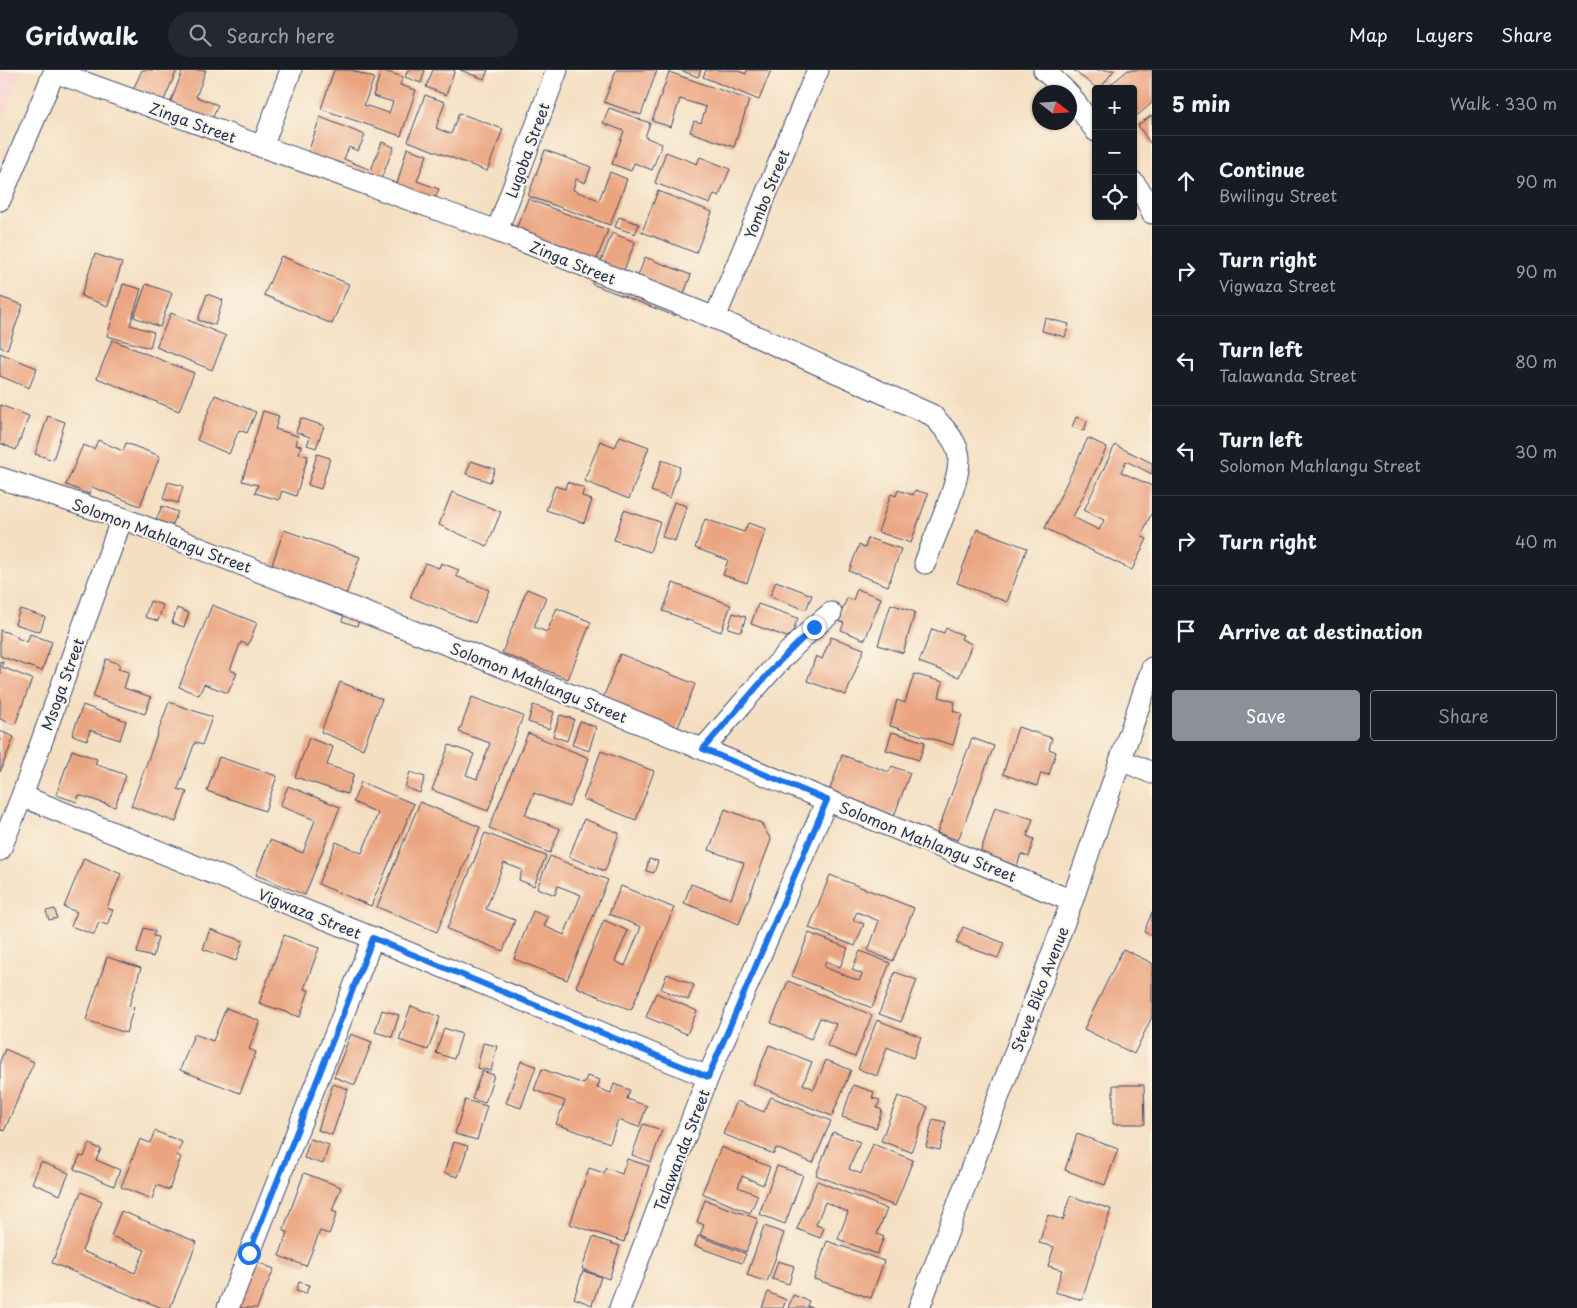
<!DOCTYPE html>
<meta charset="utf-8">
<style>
:root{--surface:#171b24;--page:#242831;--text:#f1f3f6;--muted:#9ea1a6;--line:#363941;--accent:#8c9099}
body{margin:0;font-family:"Playpen Sans",sans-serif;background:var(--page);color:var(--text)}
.controls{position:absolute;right:15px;top:15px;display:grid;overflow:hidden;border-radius:5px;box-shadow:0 1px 4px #0004}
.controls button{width:45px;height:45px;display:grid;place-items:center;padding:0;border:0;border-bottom:1px solid var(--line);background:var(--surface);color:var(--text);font:25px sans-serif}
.compass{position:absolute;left:1032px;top:15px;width:45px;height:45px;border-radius:50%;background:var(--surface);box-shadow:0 1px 4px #0004;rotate:107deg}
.stop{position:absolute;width:15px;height:15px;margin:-11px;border:4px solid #1a73e8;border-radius:50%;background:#fff}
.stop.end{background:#1a73e8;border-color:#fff;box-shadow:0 1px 5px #0008}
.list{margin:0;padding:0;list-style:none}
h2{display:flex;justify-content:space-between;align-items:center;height:65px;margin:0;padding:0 20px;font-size:21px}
h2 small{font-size:16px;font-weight:400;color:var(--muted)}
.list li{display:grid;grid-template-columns:32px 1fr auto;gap:15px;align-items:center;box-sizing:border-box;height:90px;padding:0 20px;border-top:1px solid var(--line)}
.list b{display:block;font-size:19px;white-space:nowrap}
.list p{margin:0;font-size:16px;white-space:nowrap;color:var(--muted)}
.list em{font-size:16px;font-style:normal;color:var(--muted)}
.actions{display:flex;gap:10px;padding:15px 20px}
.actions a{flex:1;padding:11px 0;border:1px solid var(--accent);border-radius:5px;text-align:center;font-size:18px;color:var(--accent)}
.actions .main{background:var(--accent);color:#fff}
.icon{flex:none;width:28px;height:28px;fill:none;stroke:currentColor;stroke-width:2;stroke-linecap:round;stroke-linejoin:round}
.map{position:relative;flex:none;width:1152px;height:1238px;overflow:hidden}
header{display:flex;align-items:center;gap:30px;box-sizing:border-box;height:70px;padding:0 25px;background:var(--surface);border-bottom:1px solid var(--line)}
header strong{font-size:24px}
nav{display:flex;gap:28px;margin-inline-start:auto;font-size:18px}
.search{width:350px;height:45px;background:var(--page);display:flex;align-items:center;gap:12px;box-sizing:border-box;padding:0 18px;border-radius:28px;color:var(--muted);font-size:19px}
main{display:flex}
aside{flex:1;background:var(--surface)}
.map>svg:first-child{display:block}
.built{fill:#f7d0cf}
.building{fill:#eaa480}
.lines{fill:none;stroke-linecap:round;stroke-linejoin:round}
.minor-casing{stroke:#3c496d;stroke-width:23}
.minor{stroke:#fff;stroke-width:21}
.route{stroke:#1a73e8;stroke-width:6}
.labels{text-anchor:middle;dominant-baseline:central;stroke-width:4;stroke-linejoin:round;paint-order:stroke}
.street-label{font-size:15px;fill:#1b2f5e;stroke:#fcf5e5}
</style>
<header>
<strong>Gridwalk</strong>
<div class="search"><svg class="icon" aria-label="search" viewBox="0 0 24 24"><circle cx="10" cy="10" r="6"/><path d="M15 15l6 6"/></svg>Search here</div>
<nav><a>Map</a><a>Layers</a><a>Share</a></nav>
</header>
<main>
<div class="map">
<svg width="1152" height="1238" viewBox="0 0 1152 1238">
<rect width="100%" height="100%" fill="#fcf5e5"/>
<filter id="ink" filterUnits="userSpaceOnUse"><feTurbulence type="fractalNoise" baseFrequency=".02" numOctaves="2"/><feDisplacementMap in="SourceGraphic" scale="10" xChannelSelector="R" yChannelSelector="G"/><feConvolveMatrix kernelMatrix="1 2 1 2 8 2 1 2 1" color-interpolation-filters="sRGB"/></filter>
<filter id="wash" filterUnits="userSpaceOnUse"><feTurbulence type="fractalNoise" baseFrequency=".0096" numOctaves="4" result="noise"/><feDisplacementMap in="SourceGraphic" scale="20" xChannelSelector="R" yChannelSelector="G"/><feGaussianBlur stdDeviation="1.12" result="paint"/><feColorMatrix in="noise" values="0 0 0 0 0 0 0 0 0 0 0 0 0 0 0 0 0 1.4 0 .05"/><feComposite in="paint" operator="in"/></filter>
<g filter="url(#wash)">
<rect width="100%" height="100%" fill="#f4dfc2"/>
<polygon class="built" points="0,0 22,0 0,59"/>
<g id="blocks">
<g class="building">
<polygon points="142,0 177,0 161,37 131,24"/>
<polygon points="183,0 206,0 196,27 218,35 211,52 169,36"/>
<polygon points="334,0 351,0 374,8 364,35 389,43 393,32 373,26 381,0 403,7 400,15 416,20 401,66 321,39"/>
<polygon points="408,0 425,0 421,13 405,7"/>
<polygon points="433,0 455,0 446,25 426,17"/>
<polygon points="460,0 488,0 484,9"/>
<polygon points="616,0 657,0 641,45 604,32"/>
<polygon points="680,0 701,0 698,7"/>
<polygon points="706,0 736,0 746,4 747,0 771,0 759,30 703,7"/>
<polygon points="1073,0 1114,0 1100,19 1098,19"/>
<polygon points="1128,0 1152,0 1152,33 1133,49 1133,19 1105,19"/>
<polygon points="669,2 749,30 734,77 690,62 694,51 701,53 706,37 680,29 671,57 652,51"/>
<polygon points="425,25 445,32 436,58 451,64 459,43 503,59 487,101 408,71"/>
<polygon points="609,38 650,53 645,67 662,74 652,100 634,93 631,101 612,94 624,61 603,53"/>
<polygon points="1152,45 1152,76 1138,55"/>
<polygon points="320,47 365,65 358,81 349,77 344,89 371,100 382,72 394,77 380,111 307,86"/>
<polygon points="407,78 427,85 417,111 439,119 434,131 396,118"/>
<polygon points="545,80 591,97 585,113 576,109 573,120 599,130 610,102 627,109 610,155 528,126"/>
<polygon points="666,82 697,94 700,87 730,99 719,126 714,124 710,134 655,113"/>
<polygon points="658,121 712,142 696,183 642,162"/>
<polygon points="528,129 608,160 590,207 516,159"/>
<polygon points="619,147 639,154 635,164 615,157"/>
<polygon points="612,163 635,172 623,203 637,209 645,187 691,205 675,246 592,214"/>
<polygon points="95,184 122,193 108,236 81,226"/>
<polygon points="281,186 349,214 332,254 264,225"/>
<polygon points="123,214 141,219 130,255 154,262 150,278 107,266"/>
<polygon points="146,214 172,223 160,257 134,247"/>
<polygon points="207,224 223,230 215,255 198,250"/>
<polygon points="0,227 23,235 7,280 0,277"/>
<polygon points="171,243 226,266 212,300 156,277"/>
<polygon points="1045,248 1069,254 1065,267 1042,261"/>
<polygon points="112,270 194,303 179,341 97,308"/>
<polygon points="0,283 37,298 29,318 0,306"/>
<polygon points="215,325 256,342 247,363 239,360 229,384 197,370"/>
<polygon points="0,335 29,346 16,380 0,373"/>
<polygon points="263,341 279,346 275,359 298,366 296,375 301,376 299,384 308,386 296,426 282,421 279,430 255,423 258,415 242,411"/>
<polygon points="48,346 65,352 53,390 35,384"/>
<polygon points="1076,347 1087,351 1084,361 1072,357"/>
<polygon points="301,348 324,356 316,378 307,375 310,367 296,362"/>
<polygon points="620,366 649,377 629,429 584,411 600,371 615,377"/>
<polygon points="1088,368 1107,377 1073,447 1099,460 1104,450 1084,440 1115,375 1152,393 1152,404 1126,391 1121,402 1152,416 1152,442 1141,466 1147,469 1132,500 1045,458"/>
<polygon points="98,370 123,381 126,373 160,386 140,436 92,417 89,424 66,415 83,375 94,379"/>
<polygon points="317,384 330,388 321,419 308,415"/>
<polygon points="662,390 680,397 670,428 651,421"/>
<polygon points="471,391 495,399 490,412 466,404"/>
<polygon points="168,412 183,416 178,433 163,429"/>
<polygon points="567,412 584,418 582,426 592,430 584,453 546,440 555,416 565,419"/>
<polygon points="898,420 913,425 915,420 928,424 911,473 878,462 891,424 896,426"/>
<polygon points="452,422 501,442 487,476 439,455"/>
<polygon points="674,432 687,436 675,471 662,467"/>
<polygon points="162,436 178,442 169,463 153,457"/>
<polygon points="624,440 660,452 650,482 614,470"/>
<polygon points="705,449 744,462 748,453 766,459 747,513 723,505 728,490 695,478"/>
<polygon points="977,459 1027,478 1007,532 957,513"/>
<polygon points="284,460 360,487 345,527 270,500"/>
<polygon points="868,468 901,479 888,516 849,501 859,475 865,478"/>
<polygon points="425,493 439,498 441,493 459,500 456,506 489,520 475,553 410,527"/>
<polygon points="776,511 812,525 806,540 770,526"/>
<polygon points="673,513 731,535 721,562 663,541"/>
<polygon points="527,519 546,527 534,557 547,562 557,538 591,552 568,609 502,583"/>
<polygon points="857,519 881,528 865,570 841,560 844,553 838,551 847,528 853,530"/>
<polygon points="150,531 163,535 158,551 145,547"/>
<polygon points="348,534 363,539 357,556 342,551"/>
<polygon points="758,534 798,548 790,568 751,554"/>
<polygon points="891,534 915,542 903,583 878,575"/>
<polygon points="212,535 257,553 248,575 241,572 230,600 237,603 228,623 204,614 199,625 179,617"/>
<polygon points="177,538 189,543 184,557 172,553"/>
<polygon points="20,539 45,547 40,562 15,554"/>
<polygon points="733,543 746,547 741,562 728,558"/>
<polygon points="946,558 963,565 961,569 972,574 959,607 919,592 932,559 944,563"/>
<polygon points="0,560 17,566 17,568 27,572 30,564 52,572 42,601 0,586"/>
<polygon points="831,567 864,579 846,625 807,611 816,586 822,589"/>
<polygon points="620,584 695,614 677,660 602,631"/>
<polygon points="106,589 120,594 118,599 129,602 124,618 151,627 145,644 93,627"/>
<polygon points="0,591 3,592 2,597 32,609 15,655 0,649"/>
<polygon points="914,604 943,612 939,627 955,632 953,641 962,644 953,675 890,656 897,630 905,633"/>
<polygon points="340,612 382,629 363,679 321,662"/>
<polygon points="472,627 523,646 488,741 432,720 449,675 474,684 466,705 477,709 490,673 459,662"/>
<polygon points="169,632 212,647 202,675 195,672 178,719 187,722 176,752 131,736"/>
<polygon points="83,635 126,651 120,670 90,660 87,670 72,665"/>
<polygon points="533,635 554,642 549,659 528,652"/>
<polygon points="560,645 574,649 567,671 553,666"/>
<polygon points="580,651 596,657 589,681 572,675"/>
<polygon points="1018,657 1052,668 1049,679 1056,682 1049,705 1041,703 1037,716 1003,704"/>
<polygon points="0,661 14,667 0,702"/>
<polygon points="892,662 925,672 919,690 886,680"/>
<polygon points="528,663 589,688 569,737 534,723 525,745 560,759 550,783 489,758"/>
<polygon points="309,668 333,677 327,695 354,704 347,724 295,707"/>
<polygon points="972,668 994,676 958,770 937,763"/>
<polygon points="72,680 97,689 95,694 126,705 115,737 79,725 77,732 56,725"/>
<polygon points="601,681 654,701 636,750 583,729"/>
<polygon points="842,685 889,702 892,696 910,703 894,746 829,722"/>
<polygon points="219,687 277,706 265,741 207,721"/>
<polygon points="410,702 425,707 420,723 405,717"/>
<polygon points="361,712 414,734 371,836 318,814 336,772 362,783 378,743 353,732"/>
<polygon points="288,716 340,737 305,825 256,805 270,770 303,783 315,750 280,736"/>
<polygon points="420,732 480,757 437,862 377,837"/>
<polygon points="995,737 1033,749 1027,766 1034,769 1029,787 1021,784 1017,796 980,784"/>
<polygon points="725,739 761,753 771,770 739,854 684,833 691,814 731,829 744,793 709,780"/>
<polygon points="584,749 619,763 605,801 569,787"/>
<polygon points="485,763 546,786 534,816 519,810 522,800 504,793 486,839 515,850 503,881 447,859"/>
<polygon points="550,786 608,810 567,910 514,889 533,841 548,847 544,856 564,865 581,825 558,816 555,825 537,818"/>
<polygon points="84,788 121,804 107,838 113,840 107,855 99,852 94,865 71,856 77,842 64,837"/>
<polygon points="649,789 658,791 654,803 646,801"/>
<polygon points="830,805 914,838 893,891 868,881 879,851 857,842 853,850 864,854 855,876 809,858"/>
<polygon points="621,816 674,838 631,940 576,917 604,850 628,861 615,891 625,896 641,857 609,844"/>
<polygon points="55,839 57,848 49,850 46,841"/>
<polygon points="1152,842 1152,865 1144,862"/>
<polygon points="963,857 1004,873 998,888 956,873"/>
<polygon points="144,858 155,861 153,866 158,867 153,887 137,883"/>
<polygon points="210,859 243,871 236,891 203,879"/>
<polygon points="809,863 848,878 840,897 826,891 824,897 859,911 862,904 852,900 860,881 890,893 872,938 792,906"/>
<polygon points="284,865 319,878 304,919 309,920 300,947 259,933"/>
<polygon points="1123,879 1152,893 1152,947 1134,984 1084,959"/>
<polygon points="107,887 141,898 129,936 134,937 126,963 86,950"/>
<polygon points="895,902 917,910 901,952 879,944"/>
<polygon points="667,904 694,915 688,930 661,919"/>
<polygon points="788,911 872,945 855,987 827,976 836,954 820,948 811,969 771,953"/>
<polygon points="656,923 697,941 687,964 646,947"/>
<polygon points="411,936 440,947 428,980 399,970"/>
<polygon points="226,938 260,951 249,979 256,982 240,1023 180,1000 194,964 213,971"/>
<polygon points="382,940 399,945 392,967 375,962"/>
<polygon points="877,950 921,967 913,988 887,977 877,1006 858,999"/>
<polygon points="444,958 462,964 454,989 436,983"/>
<polygon points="351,964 372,972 355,1015 334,1007"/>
<polygon points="483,973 497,976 491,1001 477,998"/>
<polygon points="769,975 812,992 803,1014 814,1019 826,990 851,1000 832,1046 753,1014"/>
<polygon points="5,979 34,992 4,1061 0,1059 0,991"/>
<polygon points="521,991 536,996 521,1038 506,1033"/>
<polygon points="542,999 584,1014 587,1006 600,1010 597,1018 611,1023 614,1014 630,1020 627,1029 647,1036 639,1057 618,1050 610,1073 556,1054 565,1031 534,1020"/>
<polygon points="482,1001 494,1005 485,1033 472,1029"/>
<polygon points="333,1014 348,1019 332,1065 318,1060"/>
<polygon points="853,1015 874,1022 872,1028 880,1030 877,1038 882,1040 876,1058 842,1047"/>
<polygon points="1113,1015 1144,1015 1145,1054 1113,1054"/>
<polygon points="898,1026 928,1037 911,1082 881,1071"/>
<polygon points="771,1027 831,1051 813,1093 776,1078 774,1084 723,1064 737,1031 764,1042"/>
<polygon points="465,1030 487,1036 477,1070 455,1064"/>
<polygon points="933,1049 946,1052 940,1080 926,1077"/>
<polygon points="643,1054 662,1060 651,1092 632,1085"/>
<polygon points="155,1061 182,1072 177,1085 181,1087 169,1120 157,1115 152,1129 121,1117 140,1069 150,1073"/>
<polygon points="833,1062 860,1072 849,1099 861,1104 873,1074 913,1090 895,1136 816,1105"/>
<polygon points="1077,1064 1118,1079 1105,1115 1065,1100"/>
<polygon points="310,1069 329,1075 323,1094 304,1088"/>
<polygon points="454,1072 468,1076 458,1107 444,1103"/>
<polygon points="89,1074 101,1079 96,1090 120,1100 114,1116 74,1099 80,1086 84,1087"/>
<polygon points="721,1077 770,1097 763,1115 742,1106 738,1117 758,1125 750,1143 702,1123"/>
<polygon points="627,1089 649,1096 624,1172 570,1154 589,1098 604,1103 606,1098 622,1104"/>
<polygon points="41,1092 69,1103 60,1125 32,1113"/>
<polygon points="777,1096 803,1105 785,1154 759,1144"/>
<polygon points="304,1103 341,1117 332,1141 337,1143 329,1164 320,1161 306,1196 279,1186 288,1162 283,1161"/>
<polygon points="817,1111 887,1139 877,1164 884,1167 877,1184 838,1169 848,1142 825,1132 816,1155 824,1158 820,1168 797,1159"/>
<polygon points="81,1122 102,1131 82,1181 135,1203 145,1180 111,1166 121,1141 197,1172 170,1238 162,1238 52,1193"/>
<polygon points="1070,1126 1111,1139 1082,1230 1055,1222 1062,1200 1048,1196 1054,1177 1039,1173 1048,1145 1063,1150"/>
<polygon points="705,1130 758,1149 746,1182 700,1165 704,1155 697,1152"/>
<polygon points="764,1156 784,1163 767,1212 747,1205"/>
<polygon points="698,1166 746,1184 742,1193 695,1176"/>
<polygon points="593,1167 620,1176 609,1209 582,1199"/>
<polygon points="827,1171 884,1191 871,1228 814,1209"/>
<polygon points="255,1191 274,1199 257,1238 235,1238"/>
<polygon points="778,1191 794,1196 789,1214 772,1209"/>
<polygon points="583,1201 601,1207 592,1235 574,1228"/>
<polygon points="299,1212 309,1215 306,1224 296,1221"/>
<polygon points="768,1222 786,1230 783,1238 762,1238"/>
<polygon points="793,1225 809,1231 807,1236 813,1238 788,1238"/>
</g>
</g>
</g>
<g filter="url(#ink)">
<use href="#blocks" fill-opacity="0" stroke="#3c496d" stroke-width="1"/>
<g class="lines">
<defs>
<g id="minor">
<polyline points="1044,0 1067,22"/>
<path d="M55 2 497 161 715 248 932 345C943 357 958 371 959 388 960 413 934 467 925 493"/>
<polyline points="1070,25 1096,61"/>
<polyline points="262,77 291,0"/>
<polyline points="1133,112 1146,129 1152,143"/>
<polyline points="0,130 55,0"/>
<polyline points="497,161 557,0"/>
<polyline points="715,248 804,32 818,0"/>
<polyline points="0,408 122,448 469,583 1072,831"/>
<path d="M703 679C745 632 782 582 831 543"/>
<polyline points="1121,690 1152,703"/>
<polyline points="22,726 373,868 708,1007"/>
<polyline points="0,780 22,726 122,448"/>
<polyline points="228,1238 373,868"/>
<polyline points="620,1238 708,1007 827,730"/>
<polyline points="919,1238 1072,831 1152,598"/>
</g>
</defs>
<use href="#minor" class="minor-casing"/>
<use href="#minor" class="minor"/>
</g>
</g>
<g class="lines" filter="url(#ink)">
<polyline class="route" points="249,1183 373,868 708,1007 827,730 703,679 776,595 814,557"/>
</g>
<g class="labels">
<g class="street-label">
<text transform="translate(193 52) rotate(20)">Zinga Street</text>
<text transform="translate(527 80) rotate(-70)">Lugoba Street</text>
<text transform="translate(766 124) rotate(-68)">Yombo Street</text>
<text transform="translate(573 192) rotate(22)">Zinga Street</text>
<text transform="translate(162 465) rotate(20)">Solomon Mahlangu Street</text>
<text transform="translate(539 612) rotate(22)">Solomon Mahlangu Street</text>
<text transform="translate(62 614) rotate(-70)">Msoga Street</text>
<text transform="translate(928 771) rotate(22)">Solomon Mahlangu Street</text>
<text transform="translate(310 843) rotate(22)">Vigwaza Street</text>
<text transform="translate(1039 919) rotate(-69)">Steve Biko Avenue</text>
<text transform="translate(681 1080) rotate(-69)">Talawanda Street</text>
</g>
</g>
</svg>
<div class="controls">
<button>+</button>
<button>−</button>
<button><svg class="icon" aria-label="locate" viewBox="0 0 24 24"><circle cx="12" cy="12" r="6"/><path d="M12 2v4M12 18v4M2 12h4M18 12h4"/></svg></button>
</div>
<svg class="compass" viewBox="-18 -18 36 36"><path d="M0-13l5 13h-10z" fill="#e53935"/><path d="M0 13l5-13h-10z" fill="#9ea1a6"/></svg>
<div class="stop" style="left:249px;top:1183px"></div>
<div class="stop end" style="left:814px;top:557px"></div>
</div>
<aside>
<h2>5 min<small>Walk · 330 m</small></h2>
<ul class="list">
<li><svg class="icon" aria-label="ahead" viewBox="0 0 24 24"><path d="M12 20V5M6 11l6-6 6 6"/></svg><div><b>Continue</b><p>Bwilingu Street</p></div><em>90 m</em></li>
<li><svg class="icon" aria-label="right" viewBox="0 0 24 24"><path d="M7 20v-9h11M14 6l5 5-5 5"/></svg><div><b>Turn right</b><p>Vigwaza Street</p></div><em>90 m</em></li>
<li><svg class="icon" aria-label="left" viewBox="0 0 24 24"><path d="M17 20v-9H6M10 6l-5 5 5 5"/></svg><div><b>Turn left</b><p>Talawanda Street</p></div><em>80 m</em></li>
<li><svg class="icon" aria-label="left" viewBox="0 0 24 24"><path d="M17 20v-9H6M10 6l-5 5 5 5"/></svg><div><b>Turn left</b><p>Solomon Mahlangu Street</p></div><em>30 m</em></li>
<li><svg class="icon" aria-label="right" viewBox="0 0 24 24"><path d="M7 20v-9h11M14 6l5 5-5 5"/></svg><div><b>Turn right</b></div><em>40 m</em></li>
<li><svg class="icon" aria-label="arrive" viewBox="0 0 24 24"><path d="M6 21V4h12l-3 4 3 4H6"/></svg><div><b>Arrive at destination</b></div></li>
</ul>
<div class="actions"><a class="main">Save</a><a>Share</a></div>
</aside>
</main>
